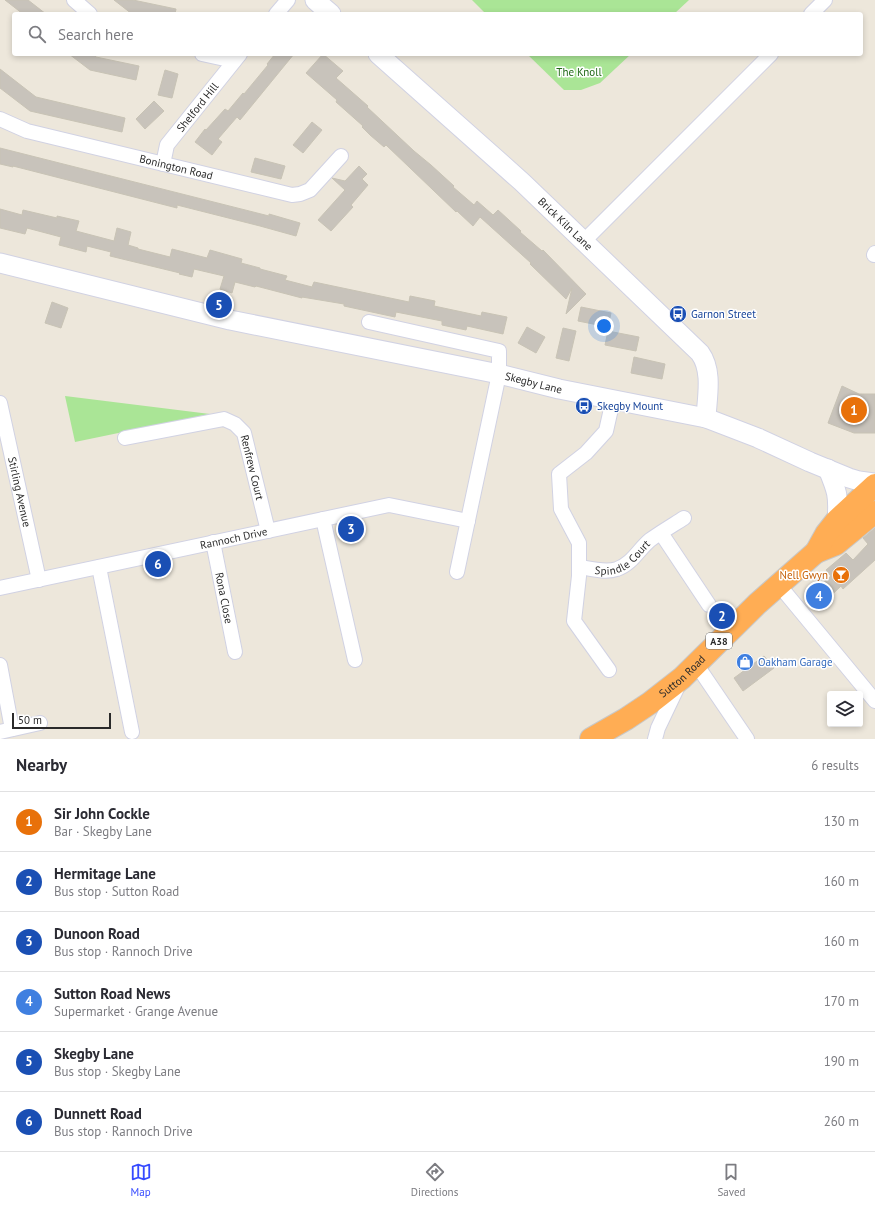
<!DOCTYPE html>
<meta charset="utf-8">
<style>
:root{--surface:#fff;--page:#f2f2f3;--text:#2b2b33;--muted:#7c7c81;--line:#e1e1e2;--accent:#364aff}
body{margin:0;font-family:"PT Sans",sans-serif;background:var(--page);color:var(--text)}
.controls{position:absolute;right:12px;bottom:12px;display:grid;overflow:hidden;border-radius:4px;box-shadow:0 2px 6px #0003}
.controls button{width:36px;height:36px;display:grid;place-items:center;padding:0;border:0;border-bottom:1px solid var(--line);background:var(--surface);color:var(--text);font:20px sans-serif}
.scale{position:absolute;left:12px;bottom:10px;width:99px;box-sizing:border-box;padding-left:4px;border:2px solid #2a2a2a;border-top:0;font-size:11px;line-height:14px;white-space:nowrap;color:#2a2a2a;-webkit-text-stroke:3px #fff;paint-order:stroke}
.you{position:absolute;left:604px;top:326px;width:14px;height:14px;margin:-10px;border:3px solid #fff;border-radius:50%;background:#1a73e8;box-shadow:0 0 0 6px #1a73e833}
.badge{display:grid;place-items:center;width:26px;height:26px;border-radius:50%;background:var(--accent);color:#fff;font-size:13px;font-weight:700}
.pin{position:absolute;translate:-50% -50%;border:2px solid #fff;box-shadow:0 1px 4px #0006}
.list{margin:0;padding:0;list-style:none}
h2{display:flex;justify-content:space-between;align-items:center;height:52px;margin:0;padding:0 16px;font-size:17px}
h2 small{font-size:13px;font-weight:400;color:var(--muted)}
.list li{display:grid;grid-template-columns:26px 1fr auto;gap:12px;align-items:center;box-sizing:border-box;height:60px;padding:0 16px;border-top:1px solid var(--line)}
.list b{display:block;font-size:15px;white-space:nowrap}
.list p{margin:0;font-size:13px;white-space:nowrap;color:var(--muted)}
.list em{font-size:13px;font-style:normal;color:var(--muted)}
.icon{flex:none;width:22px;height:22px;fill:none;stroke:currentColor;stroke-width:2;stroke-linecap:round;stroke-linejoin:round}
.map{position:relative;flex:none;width:875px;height:739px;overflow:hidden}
.search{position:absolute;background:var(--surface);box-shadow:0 2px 6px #0003;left:12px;right:12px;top:12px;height:44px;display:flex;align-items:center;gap:10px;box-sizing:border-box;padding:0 14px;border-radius:4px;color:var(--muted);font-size:15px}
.sheet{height:412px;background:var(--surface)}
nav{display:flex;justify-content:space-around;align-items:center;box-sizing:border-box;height:56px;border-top:1px solid var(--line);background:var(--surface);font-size:11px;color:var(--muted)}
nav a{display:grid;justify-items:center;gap:2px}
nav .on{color:var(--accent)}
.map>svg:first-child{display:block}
.green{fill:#aae596}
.building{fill:#c8c3bb;stroke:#c8c3b5}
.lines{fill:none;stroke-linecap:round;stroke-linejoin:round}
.street-casing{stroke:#d1d2e3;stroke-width:16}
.secondary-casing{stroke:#d1d2e3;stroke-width:21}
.highway-casing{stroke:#c8c8c8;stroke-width:24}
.street{stroke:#fff;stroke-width:14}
.secondary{stroke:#fff;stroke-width:19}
.highway{stroke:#ffad54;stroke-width:22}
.labels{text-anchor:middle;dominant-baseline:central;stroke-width:3;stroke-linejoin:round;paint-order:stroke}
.shield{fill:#fff;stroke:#6a6a6a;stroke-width:1}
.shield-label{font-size:10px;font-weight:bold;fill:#2a2a2a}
.park-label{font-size:11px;fill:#216a17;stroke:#fff}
.street-label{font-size:11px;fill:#2a2a2a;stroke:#fff}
.transit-label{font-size:11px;fill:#164399;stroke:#fff;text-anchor:start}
.food-label{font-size:11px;fill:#c56008;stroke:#fff;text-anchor:end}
.shop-label{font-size:11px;fill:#366cbe;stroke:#fff;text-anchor:start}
</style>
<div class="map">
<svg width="875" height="739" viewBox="0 0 875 739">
<rect width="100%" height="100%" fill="#ede7db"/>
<g class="green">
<polygon points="472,0 689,0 674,14 486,14"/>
<polygon points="527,54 631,54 600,83 581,90 564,90"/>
<polygon points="65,396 210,414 75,442"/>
</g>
<g class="building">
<polygon points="5,0 28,0 46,14 23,14"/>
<polygon points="114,0 133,0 176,9 175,14 132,14"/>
<polygon points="69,54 93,54 96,57 139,66 136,80 90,70"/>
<polygon points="275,54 294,54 240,120 237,117 218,139 222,142 212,155 195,142 205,129 206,130 225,109 228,111 243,93 244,94 268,65 267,64"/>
<polygon points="323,54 343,71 336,78 368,106 367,107 414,151 431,165 454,186 453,187 474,205 477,201 493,215 498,210 521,231 520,232 542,251 543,250 586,294 566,314 572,288 566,299 530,264 531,263 480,217 473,226 457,211 456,212 386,145 384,147 370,135 362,127 363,126 336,102 337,100 306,73"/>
<polygon points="0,69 36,97 125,118 122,132 30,111 0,88"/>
<polygon points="165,70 178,74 172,98 158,95"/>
<polygon points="154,101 164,111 145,129 136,119"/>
<polygon points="312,122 322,130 303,153 293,145"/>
<polygon points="0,148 269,216 269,214 300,223 296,236 260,226 177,205 177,208 13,166 13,167 0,164"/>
<polygon points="255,158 285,166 281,179 251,172"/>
<polygon points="359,166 367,174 362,179 368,185 351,205 353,207 331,231 318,220 345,190 332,178 345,181"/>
<polygon points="0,209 22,215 23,210 57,218 57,216 79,221 76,231 114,241 117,228 131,232 128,245 138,248 138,249 170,257 172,249 207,258 210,250 242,259 241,263 260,268 260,269 287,276 285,280 312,287 314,282 409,302 410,296 435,301 434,306 481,316 482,312 507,317 503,334 467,326 466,330 442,325 442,321 396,312 395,317 344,306 344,304 302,297 302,298 256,286 255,287 235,282 232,293 220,289 224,276 194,269 192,277 179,274 180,273 110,256 111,252 87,246 86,252 59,245 61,237 27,228 25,234 0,228"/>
<polygon points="52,302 68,308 61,328 45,323"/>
<polygon points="581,307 611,313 608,327 578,321"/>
<polygon points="527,327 545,337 536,353 518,343"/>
<polygon points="563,328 576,331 569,361 556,358"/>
<polygon points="608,331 639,337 636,351 605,345"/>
<polygon points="634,357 665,364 662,379 631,373"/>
<polygon points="842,386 859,394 875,394 875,433 854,433 828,423"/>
<polygon points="875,528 875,560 843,589 841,586 818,608 808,597 831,576 826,570 846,553 853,560 868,544 863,538"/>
<polygon points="764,656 774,668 743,691 734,678"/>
</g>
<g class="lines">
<defs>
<g id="street">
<polyline points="74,0 90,14"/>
<polyline points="276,14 288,0"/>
<polyline points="811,14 825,0"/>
<polyline points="202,54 234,61"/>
<path id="s1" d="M0 119 27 131 292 195 300 194 310 190 341 156"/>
<path id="s2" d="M163 164 167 145 240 54"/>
<polyline points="584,241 771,54"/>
<polyline points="874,255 875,253"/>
<polyline points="369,322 499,351 499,374 457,572"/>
<path id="s3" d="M0 403 39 580"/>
<path id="s4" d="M125 438 224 419 235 424 244 433 268 531"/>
<polyline points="323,519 355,660"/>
<polyline points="661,533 709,605"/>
<path id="s5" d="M213 542 235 652"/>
<polyline points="99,567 132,732"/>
<path id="s6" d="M580 567C591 569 606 573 617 569 632 564 639 549 650 540 661 532 673 525 684 518"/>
<polyline points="779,585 875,701"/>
<path id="s7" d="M0 588 389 505 468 521"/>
<polyline points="696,664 747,739"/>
<polyline points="0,665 12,729"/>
<polyline points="609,670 574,621 579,576 579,543 561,509 559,474 586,453 606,431 613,400"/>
<polyline points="0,732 40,723"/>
<polyline points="655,739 658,728 679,684"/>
</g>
<g id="secondary">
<polyline points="315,0 331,14"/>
<path id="s8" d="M378 54 522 182 700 353C713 371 707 397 706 418"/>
<path id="s9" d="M0 263 230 320 499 374 559 389 706 418 758 438 810 462 849 478 859 481 875 483"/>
<path d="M828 469C837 491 839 496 837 520"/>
</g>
<g id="highway">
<polyline points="816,552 836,544 875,512"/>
<path id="s10" d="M591 739 626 719 650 703 682 678 757 604 816 552 826 534 837 520 875 485"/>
</g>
</defs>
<use href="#street" class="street-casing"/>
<use href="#secondary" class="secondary-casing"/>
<use href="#highway" class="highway-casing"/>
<use href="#street" class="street"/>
<use href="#secondary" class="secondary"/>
<use href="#highway" class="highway"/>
</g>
<defs>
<symbol id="bus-disc" viewBox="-11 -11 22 22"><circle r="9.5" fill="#1a4fb4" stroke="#fff"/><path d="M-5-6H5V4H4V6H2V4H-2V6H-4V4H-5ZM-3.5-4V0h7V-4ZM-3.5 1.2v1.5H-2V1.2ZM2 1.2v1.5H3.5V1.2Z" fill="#fff"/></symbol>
<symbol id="bar-disc" viewBox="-11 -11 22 22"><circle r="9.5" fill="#e8710a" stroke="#fff"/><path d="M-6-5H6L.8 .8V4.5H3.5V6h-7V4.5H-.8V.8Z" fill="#fff"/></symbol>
<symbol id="shop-disc" viewBox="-11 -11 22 22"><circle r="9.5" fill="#3f7fe0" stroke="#fff"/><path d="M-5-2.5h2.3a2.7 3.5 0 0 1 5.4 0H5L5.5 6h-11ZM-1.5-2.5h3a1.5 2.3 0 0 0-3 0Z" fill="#fff"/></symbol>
</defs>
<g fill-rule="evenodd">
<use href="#bus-disc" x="668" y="304" width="20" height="20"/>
<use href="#bus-disc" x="574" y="396" width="20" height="20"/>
<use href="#bar-disc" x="831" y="565" width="20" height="20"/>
<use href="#shop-disc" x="735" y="652" width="20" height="20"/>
</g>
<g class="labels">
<rect class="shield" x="706" y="633" width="26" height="16" rx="3"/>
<g class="shield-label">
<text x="719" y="641">A38</text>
</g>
<g class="park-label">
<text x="579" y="72">The Knoll</text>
</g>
<g class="street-label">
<text stroke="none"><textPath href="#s2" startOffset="68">Shelford Hill</textPath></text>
<text stroke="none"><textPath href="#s1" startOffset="183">Bonington Road</textPath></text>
<text stroke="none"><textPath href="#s8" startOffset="253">Brick Kiln Lane</textPath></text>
<text stroke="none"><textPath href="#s9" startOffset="547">Skegby Lane</textPath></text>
<text stroke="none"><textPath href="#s4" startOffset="161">Renfrew Court</textPath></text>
<text stroke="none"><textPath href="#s3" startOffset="91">Stirling Avenue</textPath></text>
<text stroke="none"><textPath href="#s7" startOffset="239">Rannoch Drive</textPath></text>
<text stroke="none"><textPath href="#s6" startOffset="47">Spindle Court</textPath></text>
<text stroke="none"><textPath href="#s5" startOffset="57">Rona Close</textPath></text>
<text stroke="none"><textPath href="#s10" startOffset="111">Sutton Road</textPath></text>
</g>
<g class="transit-label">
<text x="691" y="314">Garnon Street</text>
<text x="597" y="406">Skegby Mount</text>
</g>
<g class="food-label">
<text x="828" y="575">Nell Gwyn</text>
</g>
<g class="shop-label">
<text x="758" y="662">Oakham Garage</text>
</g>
</g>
</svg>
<div class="controls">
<button><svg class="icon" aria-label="layers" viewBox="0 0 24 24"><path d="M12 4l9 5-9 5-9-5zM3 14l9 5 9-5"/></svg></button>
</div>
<div class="scale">50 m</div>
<div class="you"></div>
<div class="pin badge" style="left:854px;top:410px;background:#e8710a">1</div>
<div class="pin badge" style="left:722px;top:616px;background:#1a4fb4">2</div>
<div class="pin badge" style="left:351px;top:529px;background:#1a4fb4">3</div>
<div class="pin badge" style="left:819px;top:596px;background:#3f7fe0">4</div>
<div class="pin badge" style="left:219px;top:305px;background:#1a4fb4">5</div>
<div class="pin badge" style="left:158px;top:564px;background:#1a4fb4">6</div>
<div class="search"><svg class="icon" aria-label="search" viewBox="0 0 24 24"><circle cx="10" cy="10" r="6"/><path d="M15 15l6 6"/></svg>Search here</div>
</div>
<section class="sheet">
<h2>Nearby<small>6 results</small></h2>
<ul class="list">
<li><span class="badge" style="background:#e8710a">1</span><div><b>Sir John Cockle</b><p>Bar · Skegby Lane</p></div><em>130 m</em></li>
<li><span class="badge" style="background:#1a4fb4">2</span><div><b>Hermitage Lane</b><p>Bus stop · Sutton Road</p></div><em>160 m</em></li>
<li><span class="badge" style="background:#1a4fb4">3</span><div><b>Dunoon Road</b><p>Bus stop · Rannoch Drive</p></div><em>160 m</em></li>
<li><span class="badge" style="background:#3f7fe0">4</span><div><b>Sutton Road News</b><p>Supermarket · Grange Avenue</p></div><em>170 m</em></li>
<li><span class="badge" style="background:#1a4fb4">5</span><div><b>Skegby Lane</b><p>Bus stop · Skegby Lane</p></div><em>190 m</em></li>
<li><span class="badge" style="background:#1a4fb4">6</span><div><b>Dunnett Road</b><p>Bus stop · Rannoch Drive</p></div><em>260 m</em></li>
</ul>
</section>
<nav>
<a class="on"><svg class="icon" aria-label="map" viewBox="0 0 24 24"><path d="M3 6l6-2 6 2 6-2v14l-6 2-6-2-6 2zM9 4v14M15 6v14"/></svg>Map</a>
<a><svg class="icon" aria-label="directions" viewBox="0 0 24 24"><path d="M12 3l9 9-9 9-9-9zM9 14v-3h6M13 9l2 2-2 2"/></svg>Directions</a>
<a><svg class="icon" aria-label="saved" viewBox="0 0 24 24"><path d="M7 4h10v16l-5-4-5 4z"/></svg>Saved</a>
</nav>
